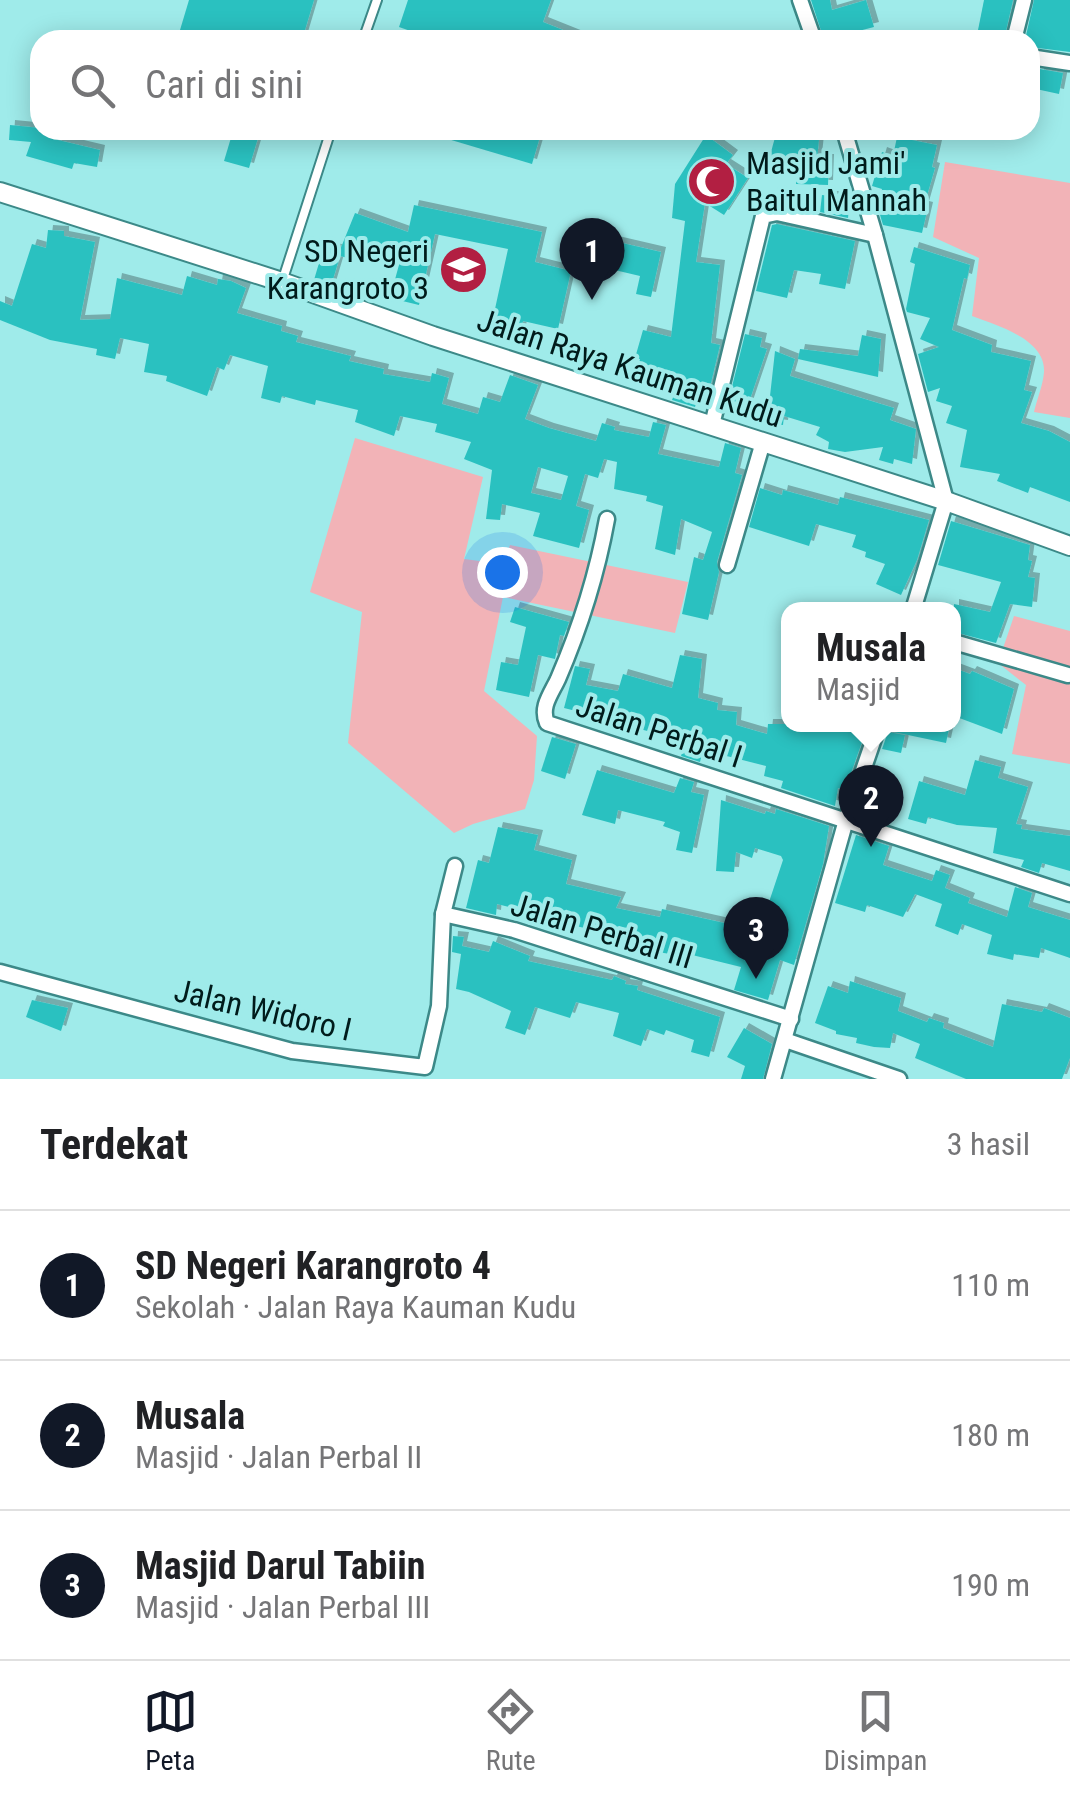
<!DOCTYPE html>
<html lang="id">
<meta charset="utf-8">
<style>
:root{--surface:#fff;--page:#f2f2f2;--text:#202124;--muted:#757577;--line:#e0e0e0;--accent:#111827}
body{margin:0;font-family:"Roboto Condensed",sans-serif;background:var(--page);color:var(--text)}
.you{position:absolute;left:502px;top:572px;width:35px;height:35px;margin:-25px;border:8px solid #fff;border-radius:50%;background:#1a73e8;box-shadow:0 0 0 15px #1a73e833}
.badge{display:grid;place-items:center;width:65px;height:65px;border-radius:50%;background:var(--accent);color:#fff;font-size:32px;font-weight:700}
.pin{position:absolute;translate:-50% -82px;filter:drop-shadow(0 2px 5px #0008)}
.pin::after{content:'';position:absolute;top:52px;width:35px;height:30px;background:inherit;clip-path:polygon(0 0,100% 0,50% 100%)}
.popup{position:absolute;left:781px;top:602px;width:180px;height:130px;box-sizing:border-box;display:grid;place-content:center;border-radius:20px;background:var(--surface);filter:drop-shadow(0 2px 8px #0005);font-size:32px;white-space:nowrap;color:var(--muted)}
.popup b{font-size:38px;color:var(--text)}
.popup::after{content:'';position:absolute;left:50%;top:100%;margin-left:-20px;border:20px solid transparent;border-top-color:var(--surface)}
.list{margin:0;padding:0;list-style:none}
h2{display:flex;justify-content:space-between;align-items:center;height:130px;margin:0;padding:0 40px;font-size:42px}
h2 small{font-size:32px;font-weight:400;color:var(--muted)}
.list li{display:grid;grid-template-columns:65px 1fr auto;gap:30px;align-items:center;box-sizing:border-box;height:150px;padding:0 40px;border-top:2px solid var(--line)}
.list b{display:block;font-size:38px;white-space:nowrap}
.list p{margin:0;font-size:32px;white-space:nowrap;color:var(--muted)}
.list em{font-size:32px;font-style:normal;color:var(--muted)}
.icon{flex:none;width:55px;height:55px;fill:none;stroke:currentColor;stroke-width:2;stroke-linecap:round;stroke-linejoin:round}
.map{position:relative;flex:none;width:1070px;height:1079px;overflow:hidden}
.search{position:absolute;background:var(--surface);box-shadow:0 5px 25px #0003;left:30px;right:30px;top:30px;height:110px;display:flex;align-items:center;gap:25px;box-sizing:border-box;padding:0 35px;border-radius:30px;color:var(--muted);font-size:38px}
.sheet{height:580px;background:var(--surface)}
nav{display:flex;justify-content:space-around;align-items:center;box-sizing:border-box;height:140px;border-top:2px solid var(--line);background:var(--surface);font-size:28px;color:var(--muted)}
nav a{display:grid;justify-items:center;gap:5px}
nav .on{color:var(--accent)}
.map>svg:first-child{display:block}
.green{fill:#f2b3b7}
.building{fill:#2cc1c0;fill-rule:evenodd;filter:url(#shadow)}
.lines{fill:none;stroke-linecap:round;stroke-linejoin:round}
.service-casing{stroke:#3c8988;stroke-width:12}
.minor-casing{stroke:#3c8988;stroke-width:19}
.tertiary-casing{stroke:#3c8988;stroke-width:22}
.service{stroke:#fff;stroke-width:8}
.minor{stroke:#fff;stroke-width:14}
.tertiary{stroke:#fff;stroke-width:18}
.labels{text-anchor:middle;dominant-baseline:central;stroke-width:8;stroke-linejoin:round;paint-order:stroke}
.poi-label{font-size:32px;fill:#001b1b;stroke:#9febea;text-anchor:start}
.street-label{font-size:32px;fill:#001b1b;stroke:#9febea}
</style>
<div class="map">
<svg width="1070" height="1079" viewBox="0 0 1070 1079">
<defs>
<filter id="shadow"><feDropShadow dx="5" dy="-5" stdDeviation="0" flood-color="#0004"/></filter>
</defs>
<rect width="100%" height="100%" fill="#9febea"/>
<g class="green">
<path d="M945 162 1070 183V418L1034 412C1037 399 1043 385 1044 372 1046 339 996 325 972 316L979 258 933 237Z"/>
<polygon points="355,438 483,477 464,559 503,564 510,545 688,582 675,633 503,597 484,691 537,736 534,780 525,809 473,824 454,833 348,743 362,612 310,592"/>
<polygon points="1014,616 1070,631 1070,764 1012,754 1026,685 998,663"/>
</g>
<g class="building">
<polygon points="189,0 314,0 302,40 177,40"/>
<polygon points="408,0 551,0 543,22 588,40 436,40 399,27"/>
<polygon points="811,0 830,0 832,10 866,0 874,27 824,40"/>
<polygon points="984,0 1013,0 1004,40 976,40"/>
<polygon points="1034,0 1070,0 1070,52 1030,47 1030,40 1025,40"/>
<polygon points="1040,69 1063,73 1059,94 1036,89"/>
<polygon points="10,125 61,130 58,140 100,150 97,167 74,163 72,169 26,156 31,142 9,140"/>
<polygon points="431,130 542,130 532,164 431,134"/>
<polygon points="777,130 820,130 817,159 829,159 828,185 796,184 796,170 768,163"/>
<polygon points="233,131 258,138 249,168 224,161"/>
<polygon points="706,135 733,155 726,164 748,178 724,215 705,203 696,262 720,265 711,343 720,345 706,404 697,401 695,407 672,400 679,382 637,373 640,359 635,358 643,330 671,337 685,221 672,218 675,184"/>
<polygon points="897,137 937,145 932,167 935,168 924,206 928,207 922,233 883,225 878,208 882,189 872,186 882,152 893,156"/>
<polygon points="822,195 850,198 848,218 820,212"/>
<polygon points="414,205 542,232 535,262 571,271 558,329 523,321 519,338 490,332 508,249 435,234 419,305 390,298 400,261 376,252 373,264 340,256 331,286 314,280 324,246 340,250 355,213 408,232"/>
<polygon points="777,224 855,241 845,289 819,284 821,274 794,270 787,298 756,291 772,225"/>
<path d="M48 230 64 231V236L95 242 80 320 110 319 117 278 182 295 187 276 217 285 218 279 231 281 246 288 237 313 282 326 281 331 298 336 296 342 351 356 349 361 384 369 383 374 430 382 432 373 449 378 442 404 478 414 483 397 500 402 510 375 538 385 525 419 549 428 596 441 602 423 615 427 614 430 649 437 653 422 666 425 658 454 719 467 725 443 741 448 735 473 742 475 717 562 719 572 708 620 682 614 694 557 703 560 712 532 681 519 675 555 655 549 663 506 646 501 647 496 614 489 617 462 604 459 598 478 585 474 576 506 589 510 579 548 533 536 540 513 502 504 500 520 486 519 492 470 464 459 471 442 435 432 437 424 400 416 394 436 355 422 358 410 316 400 315 405 282 396 280 403 261 398 268 366 230 355 224 370 217 367 207 396 166 381 167 376 144 372 149 344 120 338 115 359 96 355 97 349 50 340 0 320V301L12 306 32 244 46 248ZM538 467 568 476 561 500 531 493Z"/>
<polygon points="575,232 661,252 651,297 636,294 640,276 568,259"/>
<polygon points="914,247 970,265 967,279 964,278 952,330 992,345 991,352 1031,361 1024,390 1032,392 1021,423 1049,431 1070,442 1070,502 1030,487 1028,493 997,481 1000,474 960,467 967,430 946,423 952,406 936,401 940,388 928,392 918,354 939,347 920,339 930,318 907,312 906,309 915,264 910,262"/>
<polygon points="745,334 762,338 760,347 767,349 744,417 726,411"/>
<polygon points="862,335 881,339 878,377 798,359 800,349 858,356"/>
<polygon points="775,351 795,359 790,376 894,408 890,420 916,429 912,464 894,459 893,464 879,460 883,447 845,452 828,449 829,442 816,435 820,427 784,416 783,425 767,423"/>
<polygon points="760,488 782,495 783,490 838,505 840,497 929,520 917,560 901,595 876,584 885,564 865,557 866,552 852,547 856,535 816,524 809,546 749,527"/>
<polygon points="951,521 1030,545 1028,560 1032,561 1028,577 1035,578 1032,607 1010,604 996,643 954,632 954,604 990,612 1001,582 938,565"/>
<polygon points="515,607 569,622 564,636 560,635 555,659 538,655 529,697 496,690 501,662 518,665 526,627 510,622"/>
<polygon points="680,655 702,659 698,698 718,703 717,710 737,712 736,725 767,734 768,724 864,724 867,728 845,790 838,788 835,806 781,788 783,781 764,776 766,766 703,750 700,762 681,756 686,741 632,727 633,721 602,715 600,723 587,720 588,714 564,708 575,666 590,669 586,685 618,691 623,674 672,688"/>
<polygon points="954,668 970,674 972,671 1014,689 1002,734 954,716 959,702 954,700"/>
<polygon points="890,724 950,724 946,743 889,731"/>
<polygon points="888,732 905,735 901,753 882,749"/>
<polygon points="552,737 576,744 565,779 541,771"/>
<polygon points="975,760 1001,767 998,778 1028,787 1016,824 1022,825 1021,829 1070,836 1070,871 1042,863 1039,873 1021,867 1024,860 993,853 997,828 957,825 928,817 926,824 908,819 919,781 965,795"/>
<polygon points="597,770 674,793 680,778 694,782 691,792 704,795 692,853 676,850 680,832 663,826 665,822 618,810 615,824 582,815"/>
<polygon points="870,783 885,786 880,810 866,807"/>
<polygon points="721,800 765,814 766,811 775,814 776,809 829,826 823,864 794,965 780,960 768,1000 734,990 741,967 688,954 688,957 652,951 653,948 616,939 617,936 568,924 567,927 539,919 541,915 497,904 496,915 466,908 478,860 489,863 498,827 538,835 534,850 572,860 566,884 621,897 616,908 660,917 662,909 751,929 756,908 766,911 783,860 781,856 755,848 752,858 736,852 734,872 716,871"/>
<polygon points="856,835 889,846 883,865 932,881 936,870 950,875 945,888 970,898 968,903 1007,917 1015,887 1032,893 1028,907 1070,920 1070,958 1041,948 1039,958 1014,954 1013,960 987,954 992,935 962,924 958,935 935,926 942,904 915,894 903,917 867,905 865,912 835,903"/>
<polygon points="453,936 464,937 462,946 489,952 493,941 530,956 528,961 612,980 614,976 626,981 625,984 638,986 637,990 720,1017 709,1057 691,1052 694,1040 666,1030 664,1035 647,1029 641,1046 613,1036 619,1013 576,1002 570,1018 535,1007 525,1035 505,1028 511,1011 469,992 456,989 461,954 452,952"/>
<polygon points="850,981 901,998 898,1011 927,1022 929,1018 944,1023 943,1028 993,1047 1002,1004 1042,1012 1044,1008 1070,1018 1070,1058 1062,1079 966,1079 915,1058 920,1044 893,1033 890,1048 874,1047 856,1043 857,1038 836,1034 836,1031 815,1023 828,986 848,993"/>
<polygon points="32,1000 68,1008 61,1031 26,1017"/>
<polygon points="744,1028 772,1044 763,1079 741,1079 745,1066 727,1057"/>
</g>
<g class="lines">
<defs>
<g id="service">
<polyline points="363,40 377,0"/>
<polyline points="282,282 331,130"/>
</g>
<g id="minor">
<polyline points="800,0 814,40"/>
<polyline points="1014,40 1024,0"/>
<polyline points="1030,57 1070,63"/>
<polyline points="844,130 875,235 946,501 913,610"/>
<polyline points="712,425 763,216 777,213 875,235"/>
<path d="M607 519C597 574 580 628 558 679 551 694 540 707 547 723L1070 894"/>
<polyline points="727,565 763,442"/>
<polyline points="954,642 1068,675"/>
<polyline points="455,866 443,914 514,930 791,1019"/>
<polyline points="0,972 292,1051 425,1067 439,1006 443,914"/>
<polyline points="785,1040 899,1079"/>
<polyline points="773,1079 846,820 879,724"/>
</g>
<polyline id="tertiary" points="0,192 282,282 433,336 946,501 1070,546"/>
</defs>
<use href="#service" class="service-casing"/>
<use href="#minor" class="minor-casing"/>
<use href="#tertiary" class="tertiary-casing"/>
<use href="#service" class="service"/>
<use href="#minor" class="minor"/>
<use href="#tertiary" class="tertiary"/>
</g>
<defs>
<symbol id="mosque-disc" viewBox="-11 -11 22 22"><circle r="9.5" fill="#b21f42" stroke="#9febea"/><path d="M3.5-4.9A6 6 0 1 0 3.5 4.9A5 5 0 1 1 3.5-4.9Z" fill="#fff"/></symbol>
<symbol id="school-disc" viewBox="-11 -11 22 22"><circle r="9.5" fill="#b21f42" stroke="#9febea"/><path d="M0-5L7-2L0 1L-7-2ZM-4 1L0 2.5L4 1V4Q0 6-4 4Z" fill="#fff"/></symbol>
</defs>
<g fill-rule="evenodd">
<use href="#mosque-disc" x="684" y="154" width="55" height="55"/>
<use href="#school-disc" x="436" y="242" width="55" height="55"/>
</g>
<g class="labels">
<g class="poi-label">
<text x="746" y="163">Masjid Jami'<tspan x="746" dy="37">Baitul Mannah</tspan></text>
<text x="429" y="251" text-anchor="end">SD Negeri<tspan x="429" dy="37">Karangroto 3</tspan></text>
</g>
<g class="street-label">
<text transform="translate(630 368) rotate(18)">Jalan Raya Kauman Kudu</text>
<text transform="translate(659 731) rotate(18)">Jalan Perbal I</text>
<text transform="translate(602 931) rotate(17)">Jalan Perbal III</text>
<text transform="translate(263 1010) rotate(13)">Jalan Widoro I</text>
</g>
</g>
</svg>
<div class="you"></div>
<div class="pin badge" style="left:592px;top:300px">1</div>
<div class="pin badge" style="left:871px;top:847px">2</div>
<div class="popup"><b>Musala</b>Masjid</div>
<div class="pin badge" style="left:756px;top:979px">3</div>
<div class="search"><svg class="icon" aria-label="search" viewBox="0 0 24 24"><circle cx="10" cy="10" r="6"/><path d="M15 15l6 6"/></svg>Cari di sini</div>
</div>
<section class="sheet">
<h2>Terdekat<small>3 hasil</small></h2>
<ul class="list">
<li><span class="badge">1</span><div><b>SD Negeri Karangroto 4</b><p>Sekolah · Jalan Raya Kauman Kudu</p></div><em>110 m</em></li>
<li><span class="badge">2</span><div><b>Musala</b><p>Masjid · Jalan Perbal II</p></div><em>180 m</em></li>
<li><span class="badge">3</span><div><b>Masjid Darul Tabiin</b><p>Masjid · Jalan Perbal III</p></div><em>190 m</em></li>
</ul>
</section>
<nav>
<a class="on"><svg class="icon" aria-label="map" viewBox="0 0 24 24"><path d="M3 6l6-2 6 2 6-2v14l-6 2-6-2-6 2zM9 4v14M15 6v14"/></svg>Peta</a>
<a><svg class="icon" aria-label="directions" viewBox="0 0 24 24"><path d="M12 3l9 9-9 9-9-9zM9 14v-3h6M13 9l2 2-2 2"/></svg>Rute</a>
<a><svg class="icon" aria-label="saved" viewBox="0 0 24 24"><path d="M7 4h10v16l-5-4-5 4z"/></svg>Disimpan</a>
</nav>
